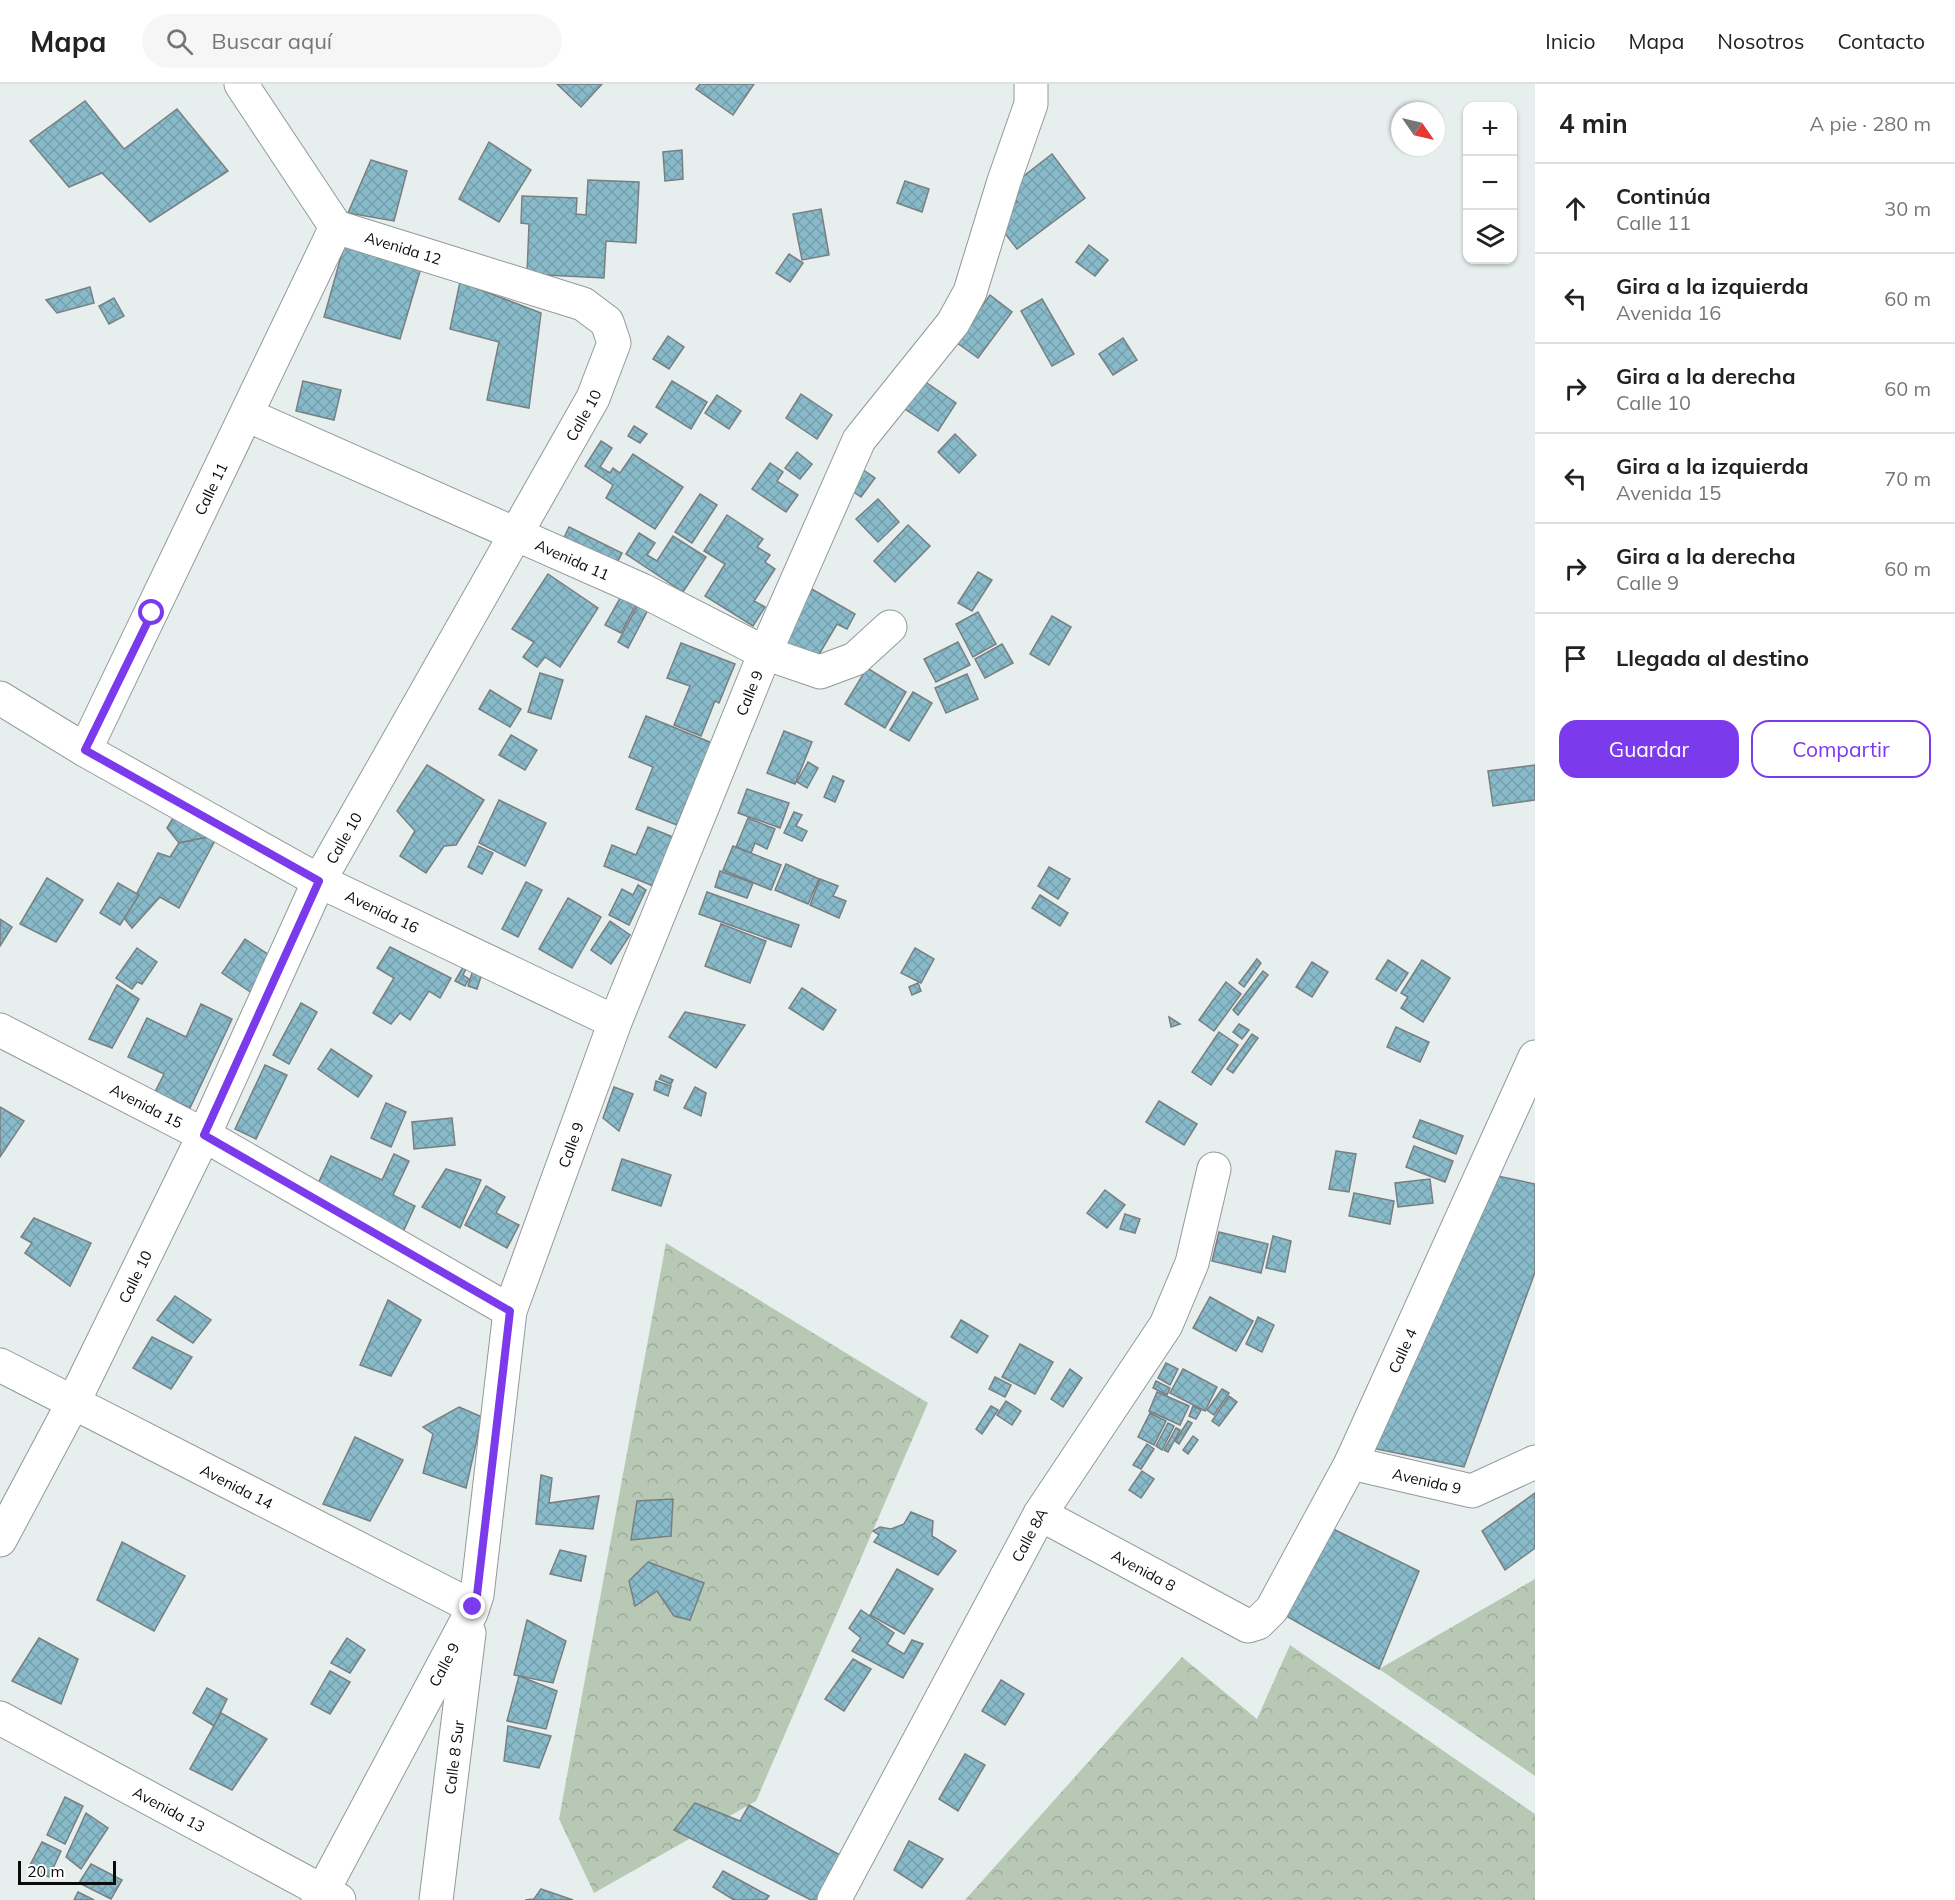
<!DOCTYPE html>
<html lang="es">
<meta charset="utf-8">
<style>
:root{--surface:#fff;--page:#f6f6f6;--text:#222;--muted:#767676;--line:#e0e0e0;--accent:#7c3aed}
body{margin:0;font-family:Mulish,sans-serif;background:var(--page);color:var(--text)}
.controls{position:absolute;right:18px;top:18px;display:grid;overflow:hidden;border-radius:12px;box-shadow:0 2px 4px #0004}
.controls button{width:54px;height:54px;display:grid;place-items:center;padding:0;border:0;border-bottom:2px solid var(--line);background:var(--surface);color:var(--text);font:30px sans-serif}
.compass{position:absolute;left:1391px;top:18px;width:54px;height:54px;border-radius:50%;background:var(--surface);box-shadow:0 2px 4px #0004;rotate:124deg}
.scale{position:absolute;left:18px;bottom:15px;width:98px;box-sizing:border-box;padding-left:6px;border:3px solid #0a0c0c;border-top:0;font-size:16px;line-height:21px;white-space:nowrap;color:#0a0c0c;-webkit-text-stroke:4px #fff;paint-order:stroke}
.stop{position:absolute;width:18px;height:18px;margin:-14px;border:4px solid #7c3aed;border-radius:50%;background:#fff}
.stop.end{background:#7c3aed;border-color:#fff;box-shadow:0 2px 6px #0008}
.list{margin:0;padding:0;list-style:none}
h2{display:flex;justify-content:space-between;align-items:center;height:78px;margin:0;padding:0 24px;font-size:26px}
h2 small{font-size:20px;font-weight:400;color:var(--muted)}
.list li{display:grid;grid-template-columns:39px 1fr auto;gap:18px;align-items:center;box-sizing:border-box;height:90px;padding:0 24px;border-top:2px solid var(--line)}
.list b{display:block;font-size:22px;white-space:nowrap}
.list p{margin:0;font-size:20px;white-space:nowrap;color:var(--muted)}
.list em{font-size:20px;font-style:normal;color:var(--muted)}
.actions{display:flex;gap:12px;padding:18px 24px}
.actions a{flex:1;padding:14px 0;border:2px solid var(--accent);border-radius:18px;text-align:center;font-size:21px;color:var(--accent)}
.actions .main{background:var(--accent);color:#fff}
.icon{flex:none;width:33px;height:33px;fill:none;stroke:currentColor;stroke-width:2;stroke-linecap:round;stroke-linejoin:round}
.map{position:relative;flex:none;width:1535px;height:1816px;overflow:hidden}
header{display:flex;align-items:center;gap:36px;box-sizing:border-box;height:84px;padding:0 30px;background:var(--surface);border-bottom:2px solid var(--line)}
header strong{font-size:28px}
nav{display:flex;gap:33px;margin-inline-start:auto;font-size:21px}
.search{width:420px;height:54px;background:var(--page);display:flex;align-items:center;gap:15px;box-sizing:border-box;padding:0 21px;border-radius:33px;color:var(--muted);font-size:22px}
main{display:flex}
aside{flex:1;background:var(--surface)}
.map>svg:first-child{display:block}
.forest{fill:url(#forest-crowns)}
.building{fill:url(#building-cross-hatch);stroke:#797f81;stroke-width:1.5}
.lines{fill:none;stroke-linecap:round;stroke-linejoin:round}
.minor-casing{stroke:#939999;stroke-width:35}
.minor{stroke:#fff;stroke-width:33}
.route{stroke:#7c3aed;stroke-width:8}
.labels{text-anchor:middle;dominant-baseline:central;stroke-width:5;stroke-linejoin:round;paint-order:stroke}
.street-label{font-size:15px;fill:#0a0c0c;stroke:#fff}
</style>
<header>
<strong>Mapa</strong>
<div class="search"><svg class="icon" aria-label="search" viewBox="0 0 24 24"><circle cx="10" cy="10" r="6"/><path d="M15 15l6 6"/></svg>Buscar aquí</div>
<nav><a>Inicio</a><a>Mapa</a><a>Nosotros</a><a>Contacto</a></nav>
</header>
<main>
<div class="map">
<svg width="1535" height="1816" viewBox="0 0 1535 1816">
<defs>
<pattern id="forest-crowns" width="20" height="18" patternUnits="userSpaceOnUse" patternTransform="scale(1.5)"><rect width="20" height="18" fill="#b7c9b4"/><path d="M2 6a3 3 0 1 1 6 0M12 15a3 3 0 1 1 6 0" fill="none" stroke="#9cab9a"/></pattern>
<pattern id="building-cross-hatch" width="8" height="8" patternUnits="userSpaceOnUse" patternTransform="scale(1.5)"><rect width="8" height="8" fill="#88baca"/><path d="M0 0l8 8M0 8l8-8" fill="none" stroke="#749fac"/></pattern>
</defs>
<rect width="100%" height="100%" fill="#e7eeee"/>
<g class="forest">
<polygon points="666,1159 928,1319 756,1717 594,1809 559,1735"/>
<polygon points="1535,1495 1535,1692 1379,1585"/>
<polygon points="1290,1561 1535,1730 1535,1816 965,1816 1182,1573 1257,1635"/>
</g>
<g class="building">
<polygon points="557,0 602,0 581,23"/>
<polygon points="700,0 754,0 733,31 696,5"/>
<polygon points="85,17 124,65 177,25 228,87 150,138 102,89 69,103 30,57"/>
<polygon points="489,58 531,86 499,138 459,115"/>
<polygon points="682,66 683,95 665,97 663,68"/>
<polygon points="1052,70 1085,114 1017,165 994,135 1017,118 1007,105"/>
<polygon points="371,76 407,87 394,137 348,129"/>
<polygon points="588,96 639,98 636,159 606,157 604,194 527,190 529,140 521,139 522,112 577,114 576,130 586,131"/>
<polygon points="905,97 929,105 922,128 897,119"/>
<polygon points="821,125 829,171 802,176 793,130"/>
<polygon points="1089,161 1108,176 1095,192 1076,178"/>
<polygon points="344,162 421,184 400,255 324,233"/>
<polygon points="789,170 803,179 790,198 776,189"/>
<polygon points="460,198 541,229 529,324 487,316 499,258 450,245"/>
<polygon points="90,203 94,219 57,229 46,216"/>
<polygon points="990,211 1012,228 978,274 956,258"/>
<polygon points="114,214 124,232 109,240 99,222"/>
<polygon points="1042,215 1074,270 1052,282 1021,227"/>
<polygon points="668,252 684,263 669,285 653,275"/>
<polygon points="1123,254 1137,276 1113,291 1099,270"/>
<polygon points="303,297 341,306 334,336 296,327"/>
<polygon points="672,297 707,318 691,345 656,323"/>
<polygon points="924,297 956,319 938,347 905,325"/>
<polygon points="801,310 832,331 817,355 786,334"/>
<polygon points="717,311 741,327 729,345 705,329"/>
<polygon points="634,342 647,350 640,359 628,352"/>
<polygon points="955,350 976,371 959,389 938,368"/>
<polygon points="601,357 612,364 600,383 610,389 613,384 620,389 633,370 683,403 655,445 606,414 613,401 585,382"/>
<polygon points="797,368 812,380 800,395 785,384"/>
<polygon points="770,379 783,388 777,397 798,411 786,428 752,405"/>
<polygon points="859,383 875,394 861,413 845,402"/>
<polygon points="700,410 717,421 692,459 675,448"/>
<polygon points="878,415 899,438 878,458 856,435"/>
<polygon points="727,431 763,455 757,463 770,471 765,478 775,485 754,517 765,523 753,542 705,512 725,480 704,467"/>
<polygon points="908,441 930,462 895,498 874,477"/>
<polygon points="569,443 622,469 614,485 562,458"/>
<polygon points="639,449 655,459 647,471 657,477 673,452 706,473 683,508 626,470"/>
<polygon points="978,488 992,496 972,527 958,519"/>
<polygon points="548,490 598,524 560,583 545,573 537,583 523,573 534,558 512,545"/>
<polygon points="810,504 855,530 847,545 837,540 814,579 778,558"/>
<polygon points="623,509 638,517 621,549 605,541"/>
<polygon points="640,517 650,522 628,564 618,558"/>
<polygon points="978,528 996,560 973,573 956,540"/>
<polygon points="1052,532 1071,543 1049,581 1030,570"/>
<polygon points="958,558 970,581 936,598 924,575"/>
<polygon points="681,559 735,580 719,619 715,617 701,652 674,641 690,602 667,594"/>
<polygon points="1002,560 1013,579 985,594 975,575"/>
<polygon points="867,584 906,608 885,644 845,620"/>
<polygon points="540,589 563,596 551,635 528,628"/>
<polygon points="967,590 978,615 946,629 935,604"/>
<polygon points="490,606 521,625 510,643 479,625"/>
<polygon points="913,608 932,619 909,657 890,646"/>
<polygon points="646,632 717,661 698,707 688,714 677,741 636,725 653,683 629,673"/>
<polygon points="784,647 812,658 795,700 767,689"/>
<polygon points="511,651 537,666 525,686 499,671"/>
<polygon points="808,678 818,684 807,704 797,698"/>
<polygon points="427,681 484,716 456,761 444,762 426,789 400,772 415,747 397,727"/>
<polygon points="1535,681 1535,716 1493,722 1488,687"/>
<polygon points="833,692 844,697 835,718 824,713"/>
<polygon points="747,705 789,719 780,744 738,729"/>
<polygon points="499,716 546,739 525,782 479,759"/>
<polygon points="179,724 218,751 179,759 167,744"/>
<polygon points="794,728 802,731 796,742 807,747 802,757 784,749"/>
<polygon points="748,734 775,745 767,765 755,759 751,769 736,763"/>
<polygon points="648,743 678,755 658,804 604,782 612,761 636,771"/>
<polygon points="218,751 179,824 160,813 132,844 124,834 158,769 170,773 179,759"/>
<polygon points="478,762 493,769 482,790 468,783"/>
<polygon points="733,762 781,781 771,806 723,786"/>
<polygon points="786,780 819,795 808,820 775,806"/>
<polygon points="1049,783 1070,795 1058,815 1038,802"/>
<polygon points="720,787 753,799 747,814 715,803"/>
<polygon points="47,794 83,816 56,858 20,840"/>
<polygon points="820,795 838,802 833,812 846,817 839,834 810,821"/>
<polygon points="526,798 542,806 518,853 502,845"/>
<polygon points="118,799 139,811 120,841 100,829"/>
<polygon points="638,801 646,806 629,841 609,831 622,805 633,811"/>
<polygon points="707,808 799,841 791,863 699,830"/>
<polygon points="1040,811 1068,829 1060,842 1032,824"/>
<polygon points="568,814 601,833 572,884 539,865"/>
<polygon points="0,835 12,843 0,862"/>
<polygon points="610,837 630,851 611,880 591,866"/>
<polygon points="721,840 766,857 750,899 705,882"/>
<polygon points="245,855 275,875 252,909 222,889"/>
<polygon points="390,863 451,894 440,914 429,907 410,936 400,929 391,940 373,929 394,894 377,884"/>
<polygon points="137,864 157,878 142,900 137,898 132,905 116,894"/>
<polygon points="915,864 934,875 921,899 901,889"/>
<polygon points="1257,875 1261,879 1244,903 1239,899"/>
<polygon points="1388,876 1408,889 1396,907 1376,895"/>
<polygon points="1422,876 1450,894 1423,938 1401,924 1408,913 1401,909"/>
<polygon points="1312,878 1328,888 1312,913 1296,903"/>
<polygon points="465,880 468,881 463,891 469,895 465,902 455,897"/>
<polygon points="474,883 483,886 477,905 468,902"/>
<polygon points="1263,887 1268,891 1238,931 1233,926"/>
<polygon points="1226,898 1241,910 1214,947 1199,936"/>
<polygon points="918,899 921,907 912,911 909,903"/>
<polygon points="117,901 139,915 112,964 89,955"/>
<polygon points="802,904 836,926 823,946 789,924"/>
<polygon points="301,919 317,928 289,980 273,971"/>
<polygon points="201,920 232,935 190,1024 155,1008 164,990 128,973 147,934 186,953"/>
<polygon points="685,928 745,941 716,984 669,953"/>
<polygon points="1169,933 1180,940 1171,943"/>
<polygon points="1239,940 1249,946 1242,955 1233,948"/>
<polygon points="1396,943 1429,958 1420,978 1387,963"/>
<polygon points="1219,948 1238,961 1211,1001 1192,988"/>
<polygon points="1252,950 1258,954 1233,989 1227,985"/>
<polygon points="331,965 372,992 358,1013 318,985"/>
<polygon points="265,981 287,991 256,1055 235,1045"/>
<polygon points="661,991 673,996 671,1000 659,995"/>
<polygon points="656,997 671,1002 668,1012 654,1006"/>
<polygon points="614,1003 633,1010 619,1047 603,1034"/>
<polygon points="695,1003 706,1009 701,1032 684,1024"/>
<polygon points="1159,1017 1197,1040 1184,1061 1146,1038"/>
<polygon points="386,1019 406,1028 391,1063 371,1054"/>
<polygon points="0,1023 24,1037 0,1073"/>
<polygon points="452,1034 455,1061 414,1065 412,1038"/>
<polygon points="1420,1036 1463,1052 1456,1070 1413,1053"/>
<polygon points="1414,1062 1453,1077 1445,1098 1406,1083"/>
<polygon points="1336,1067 1356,1070 1349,1108 1329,1105"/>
<polygon points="394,1070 409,1077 393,1111 415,1122 403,1148 314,1108 331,1072 382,1096"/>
<polygon points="622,1075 671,1091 661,1122 612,1106"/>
<polygon points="446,1085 481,1096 460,1144 422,1123"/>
<polygon points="1488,1090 1535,1100 1535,1188 1464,1383 1367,1363"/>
<polygon points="1430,1095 1433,1119 1398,1123 1395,1099"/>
<polygon points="486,1102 505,1113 496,1129 519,1141 507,1164 465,1141"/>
<polygon points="1105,1106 1125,1121 1107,1144 1087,1129"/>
<polygon points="1354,1109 1394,1117 1390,1140 1349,1132"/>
<polygon points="1125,1130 1140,1135 1135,1149 1120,1145"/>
<polygon points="34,1134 91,1159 70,1202 25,1169 32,1159 21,1153"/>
<polygon points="1219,1148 1268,1160 1261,1189 1212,1177"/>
<polygon points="1273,1152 1291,1157 1285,1188 1266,1184"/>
<polygon points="175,1212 211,1236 193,1259 157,1236"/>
<polygon points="1210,1213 1253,1237 1236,1267 1193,1244"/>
<polygon points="388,1216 421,1236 391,1292 360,1281"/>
<polygon points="1258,1233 1274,1241 1262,1268 1246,1260"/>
<polygon points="961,1236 988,1252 977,1269 951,1253"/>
<polygon points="152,1253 192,1273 171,1305 133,1284"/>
<polygon points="1020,1260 1053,1278 1035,1310 1002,1293"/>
<polygon points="1166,1279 1178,1285 1170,1301 1158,1294"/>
<polygon points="1070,1285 1082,1294 1063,1323 1051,1315"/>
<polygon points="1183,1285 1217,1303 1205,1327 1170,1309"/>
<polygon points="995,1293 1011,1301 1005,1313 989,1305"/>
<polygon points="1156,1297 1170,1304 1167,1311 1153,1304"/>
<polygon points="1222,1305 1229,1309 1214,1331 1207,1326"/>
<polygon points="1157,1308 1189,1322 1180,1341 1149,1327"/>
<polygon points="1229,1312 1237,1318 1219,1342 1212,1337"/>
<polygon points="1006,1317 1021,1327 1012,1341 997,1331"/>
<polygon points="991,1322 998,1326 982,1350 976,1345"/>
<polygon points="1193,1322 1201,1326 1196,1335 1189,1332"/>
<polygon points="459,1323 482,1333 466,1404 423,1389 433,1350 423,1343"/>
<polygon points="1150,1329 1166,1337 1154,1361 1138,1353"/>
<polygon points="1188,1337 1192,1339 1179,1360 1175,1357"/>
<polygon points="1168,1339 1174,1342 1162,1366 1156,1362"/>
<polygon points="1176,1344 1180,1346 1168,1368 1164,1366"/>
<polygon points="1193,1352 1198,1356 1188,1370 1183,1366"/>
<polygon points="355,1353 403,1376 370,1437 323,1420"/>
<polygon points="1147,1360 1154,1365 1141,1385 1133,1381"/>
<polygon points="1142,1387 1154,1395 1141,1414 1129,1406"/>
<polygon points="541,1391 552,1394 549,1419 599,1412 593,1445 536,1440"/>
<polygon points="1535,1409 1535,1464 1505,1486 1482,1447"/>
<polygon points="673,1415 671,1452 631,1456 637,1417"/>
<polygon points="911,1428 933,1437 932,1452 956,1467 938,1491 874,1458 879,1451 873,1447 880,1443 891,1445 904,1440"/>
<polygon points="1327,1442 1419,1487 1379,1585 1281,1529"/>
<polygon points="122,1458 185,1492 154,1547 97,1516"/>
<polygon points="560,1466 586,1472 581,1497 550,1490"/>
<polygon points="648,1478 704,1499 690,1536 674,1532 657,1507 635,1522 629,1497"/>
<polygon points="897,1485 933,1505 904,1550 870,1531"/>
<polygon points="861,1526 894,1549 887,1560 904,1570 912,1556 923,1560 903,1594 852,1567 861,1554 849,1544"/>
<polygon points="527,1536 566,1557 553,1599 514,1591"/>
<polygon points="39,1554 78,1575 61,1620 12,1597"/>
<polygon points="347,1554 365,1566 350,1589 331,1579"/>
<polygon points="853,1575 871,1585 844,1627 825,1615"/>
<polygon points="330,1587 350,1598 330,1630 311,1620"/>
<polygon points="519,1592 557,1607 546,1645 507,1637"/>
<polygon points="1001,1596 1024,1610 1005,1641 982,1627"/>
<polygon points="207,1604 227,1615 214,1642 193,1629"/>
<polygon points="221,1629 267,1655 232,1706 190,1685"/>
<polygon points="508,1642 551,1652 539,1684 504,1677"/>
<polygon points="965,1670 985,1681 958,1727 939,1715"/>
<polygon points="65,1713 83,1722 65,1760 47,1751"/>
<polygon points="695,1719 740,1737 749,1721 842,1772 821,1816 811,1816 674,1746"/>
<polygon points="86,1729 108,1744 81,1785 66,1773"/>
<polygon points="909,1757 943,1775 922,1804 894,1786"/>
<polygon points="42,1758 61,1767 49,1793 29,1783"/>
<polygon points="91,1780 122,1796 111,1815 79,1799"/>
<polygon points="723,1787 769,1812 766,1816 734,1816 713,1803"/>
<polygon points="541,1805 573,1816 525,1816 534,1815"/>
<polygon points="78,1808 94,1816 74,1816"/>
</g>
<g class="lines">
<defs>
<g id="minor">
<path id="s1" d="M247 331 642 506 765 569 820 588 855 575 890 543"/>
<path id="s2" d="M0 614 85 666 319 797 615 938"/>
<path id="s3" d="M85 666 336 143"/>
<path id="s4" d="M0 946 204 1051 510 1227"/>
<path id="s5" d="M0 1281 473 1523"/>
<path id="s6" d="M1351 1379 1472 1407 1535 1378"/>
<path id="s7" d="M1040 1430 1248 1542 1258 1539 1272 1525 1351 1379 1535 973"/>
<path id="s8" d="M0 1456 73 1319 204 1051 319 797 593 314 614 259 607 238 583 220 336 143 241 0"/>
<path id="s9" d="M0 1634 339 1816"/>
<path id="s10" d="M318 1816 471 1529 477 1511 510 1227 615 938 765 569 859 356 953 239 970 208 1004 97 1031 20V0"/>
<path id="s11" d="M436 1816 469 1549"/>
<path id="s12" d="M834 1816 1040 1430 1166 1241 1192 1179 1214 1085"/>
</g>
</defs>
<use href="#minor" class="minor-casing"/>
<use href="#minor" class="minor"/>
</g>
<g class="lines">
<polyline class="route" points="152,529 85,666 319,797 204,1051 510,1227 477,1511 473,1523"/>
</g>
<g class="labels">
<g class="street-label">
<text transform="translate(403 164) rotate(17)">Avenida 12</text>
<text stroke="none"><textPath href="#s8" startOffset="1268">Calle 10</textPath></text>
<text stroke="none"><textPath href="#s3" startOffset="290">Calle 11</textPath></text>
<text stroke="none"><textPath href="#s1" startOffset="356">Avenida 11</textPath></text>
<text stroke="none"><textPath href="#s10" startOffset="1293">Calle 9</textPath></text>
<text stroke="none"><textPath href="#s8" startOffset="782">Calle 10</textPath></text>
<text stroke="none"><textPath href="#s2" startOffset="438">Avenida 16</textPath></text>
<text stroke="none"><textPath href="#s4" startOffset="165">Avenida 15</textPath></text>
<text stroke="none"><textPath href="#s10" startOffset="807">Calle 9</textPath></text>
<text stroke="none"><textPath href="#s8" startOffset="296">Calle 10</textPath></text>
<text stroke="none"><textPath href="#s7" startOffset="556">Calle 4</textPath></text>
<text stroke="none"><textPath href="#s6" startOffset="78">Avenida 9</textPath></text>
<text stroke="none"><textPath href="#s5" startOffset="266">Avenida 14</textPath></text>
<text stroke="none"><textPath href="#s12" startOffset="414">Calle 8A</textPath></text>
<text stroke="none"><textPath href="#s7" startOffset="118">Avenida 8</textPath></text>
<text stroke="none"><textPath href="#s10" startOffset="267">Calle 9</textPath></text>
<text stroke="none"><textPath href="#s11" startOffset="144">Calle 8 Sur</textPath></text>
<text stroke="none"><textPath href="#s9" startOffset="192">Avenida 13</textPath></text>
</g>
</g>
</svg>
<div class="controls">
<button>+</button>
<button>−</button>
<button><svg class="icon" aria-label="layers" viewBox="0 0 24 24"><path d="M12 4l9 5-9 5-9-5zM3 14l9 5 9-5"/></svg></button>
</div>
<svg class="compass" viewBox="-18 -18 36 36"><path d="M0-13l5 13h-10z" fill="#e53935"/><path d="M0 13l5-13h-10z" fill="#767676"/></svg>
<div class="scale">20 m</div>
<div class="stop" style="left:152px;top:529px"></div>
<div class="stop end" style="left:473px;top:1523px"></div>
</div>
<aside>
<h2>4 min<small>A pie · 280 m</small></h2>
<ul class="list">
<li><svg class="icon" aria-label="ahead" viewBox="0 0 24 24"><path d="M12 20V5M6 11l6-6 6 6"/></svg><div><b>Continúa</b><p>Calle 11</p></div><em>30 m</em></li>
<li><svg class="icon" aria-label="left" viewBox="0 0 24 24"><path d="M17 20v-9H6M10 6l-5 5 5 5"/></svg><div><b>Gira a la izquierda</b><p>Avenida 16</p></div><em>60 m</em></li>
<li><svg class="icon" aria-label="right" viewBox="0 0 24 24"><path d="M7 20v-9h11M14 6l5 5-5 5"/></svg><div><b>Gira a la derecha</b><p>Calle 10</p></div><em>60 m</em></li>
<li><svg class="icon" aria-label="left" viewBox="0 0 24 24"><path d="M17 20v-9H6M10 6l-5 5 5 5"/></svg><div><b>Gira a la izquierda</b><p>Avenida 15</p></div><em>70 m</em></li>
<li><svg class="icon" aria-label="right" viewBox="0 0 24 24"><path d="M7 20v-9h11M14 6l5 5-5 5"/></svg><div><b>Gira a la derecha</b><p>Calle 9</p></div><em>60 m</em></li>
<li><svg class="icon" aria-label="arrive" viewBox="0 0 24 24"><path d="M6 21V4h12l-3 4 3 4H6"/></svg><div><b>Llegada al destino</b></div></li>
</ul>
<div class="actions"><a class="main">Guardar</a><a>Compartir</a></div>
</aside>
</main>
